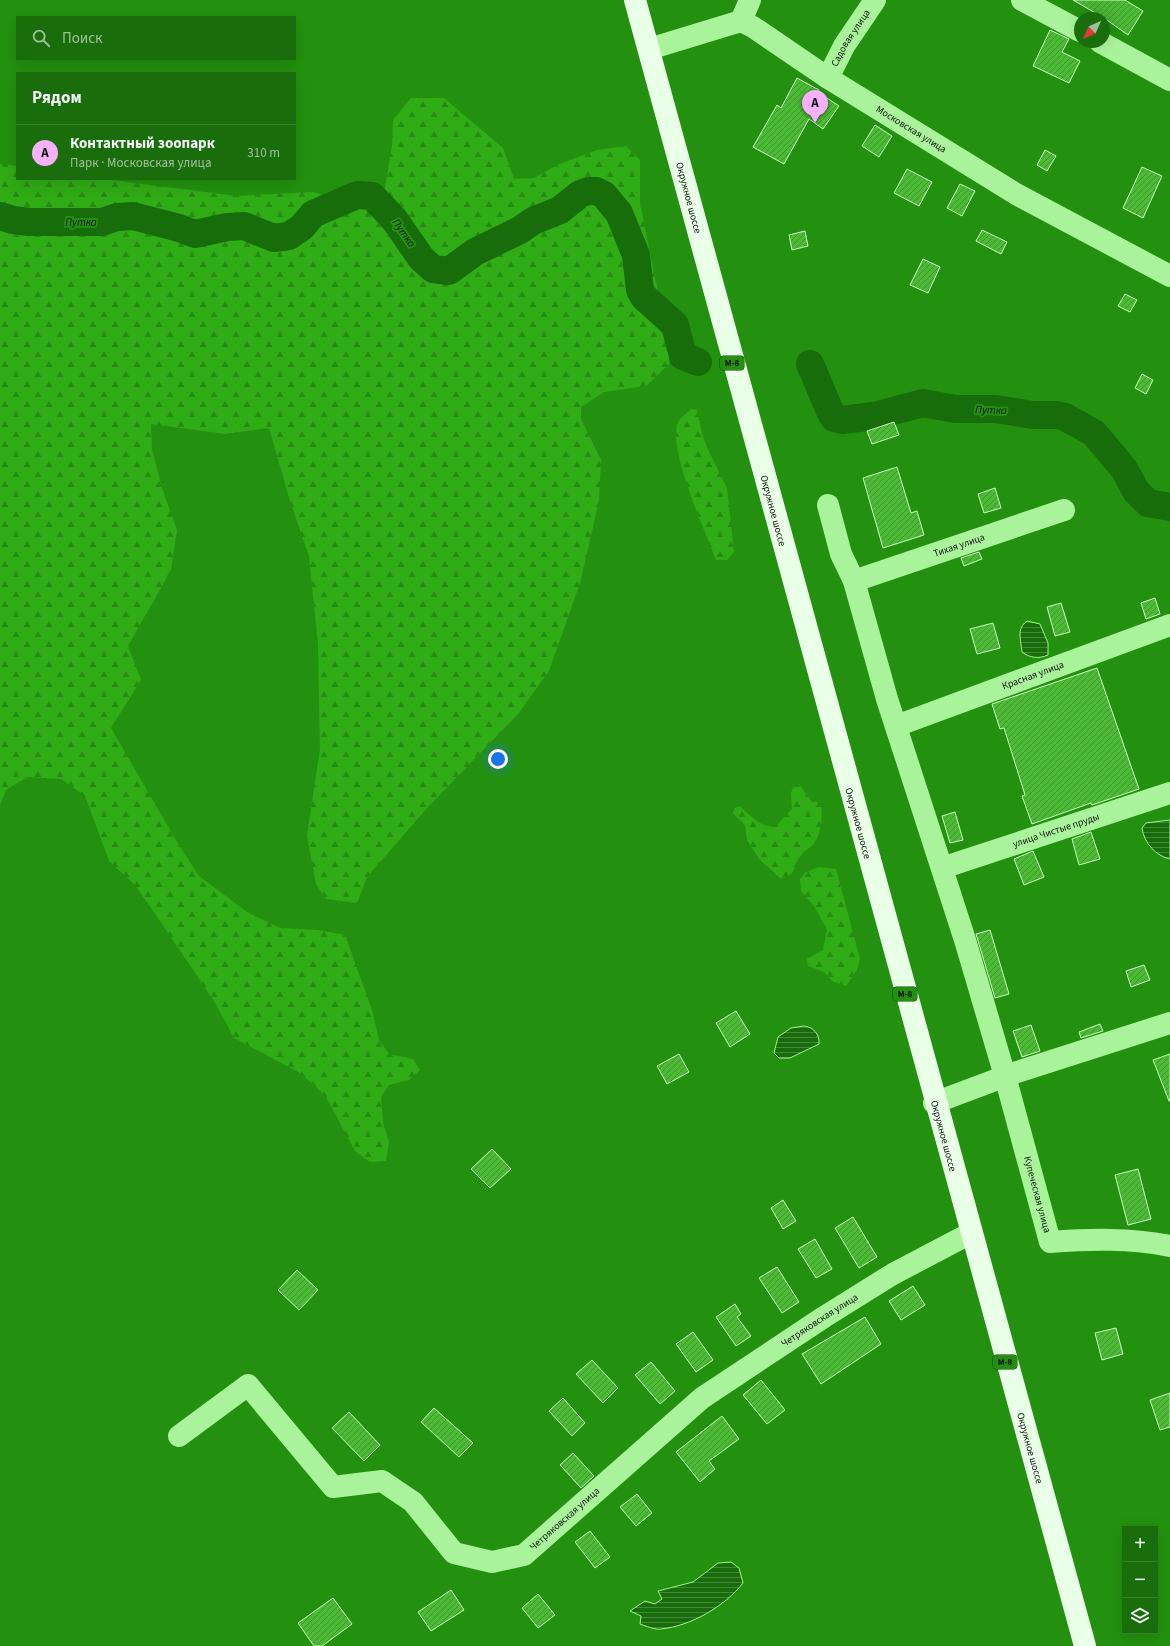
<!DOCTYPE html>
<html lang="ru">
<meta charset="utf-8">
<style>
:root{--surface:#1a6d0b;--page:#277519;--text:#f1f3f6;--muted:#9fc09d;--line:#38802c;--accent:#f7b0fa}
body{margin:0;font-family:"Source Sans 3",sans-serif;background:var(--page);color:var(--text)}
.controls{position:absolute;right:12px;bottom:12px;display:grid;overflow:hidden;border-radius:0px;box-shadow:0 4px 16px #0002}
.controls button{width:36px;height:36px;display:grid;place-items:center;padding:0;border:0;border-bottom:1px solid var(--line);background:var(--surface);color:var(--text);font:20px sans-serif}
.compass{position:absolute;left:1074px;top:12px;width:36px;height:36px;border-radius:50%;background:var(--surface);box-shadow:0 4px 16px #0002;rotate:225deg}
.you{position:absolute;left:498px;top:759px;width:14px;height:14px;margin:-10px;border:3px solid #fff;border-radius:50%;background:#1a73e8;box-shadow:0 0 0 6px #1a73e833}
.badge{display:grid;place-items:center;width:26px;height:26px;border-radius:50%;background:var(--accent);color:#111;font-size:13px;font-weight:700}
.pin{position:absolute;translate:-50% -33px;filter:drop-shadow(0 1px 2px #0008)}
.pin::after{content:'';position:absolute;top:21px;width:14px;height:12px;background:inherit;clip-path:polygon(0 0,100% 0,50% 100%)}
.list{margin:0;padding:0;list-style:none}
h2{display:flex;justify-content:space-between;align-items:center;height:52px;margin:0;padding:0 16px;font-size:17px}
h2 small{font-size:13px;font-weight:400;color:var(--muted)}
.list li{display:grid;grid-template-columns:26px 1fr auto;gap:12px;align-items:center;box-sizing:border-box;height:56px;padding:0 16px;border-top:1px solid var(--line)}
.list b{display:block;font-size:15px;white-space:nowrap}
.list p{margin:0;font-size:13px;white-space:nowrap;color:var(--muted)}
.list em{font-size:13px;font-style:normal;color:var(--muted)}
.icon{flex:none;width:22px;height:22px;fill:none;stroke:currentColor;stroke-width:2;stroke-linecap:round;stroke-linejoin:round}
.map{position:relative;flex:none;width:1170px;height:1646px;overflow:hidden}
.search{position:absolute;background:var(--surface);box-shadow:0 4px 16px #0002;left:16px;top:16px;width:280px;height:44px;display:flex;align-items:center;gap:10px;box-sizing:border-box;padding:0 14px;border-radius:0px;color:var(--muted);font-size:15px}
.panel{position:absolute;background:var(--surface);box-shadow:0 4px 16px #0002;left:16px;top:72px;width:280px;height:108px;border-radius:0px}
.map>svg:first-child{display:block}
.forest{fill:url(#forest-firs)}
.water{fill:url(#water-rules);stroke:#9ff78b}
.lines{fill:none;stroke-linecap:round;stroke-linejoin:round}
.river{stroke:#176d09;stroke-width:28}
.building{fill:url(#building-hatch);stroke:#ccfec2}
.minor{stroke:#a9f49a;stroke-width:22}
.major{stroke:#e9ffe7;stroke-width:22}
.labels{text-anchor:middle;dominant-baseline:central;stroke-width:4;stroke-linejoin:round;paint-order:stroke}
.shield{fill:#23910f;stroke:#163710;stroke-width:1}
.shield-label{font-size:9px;font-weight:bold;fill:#111}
.street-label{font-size:10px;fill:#111;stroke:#23910f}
.water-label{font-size:11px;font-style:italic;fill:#111;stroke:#23910f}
</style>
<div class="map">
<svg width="1170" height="1646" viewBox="0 0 1170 1646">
<defs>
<pattern id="forest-firs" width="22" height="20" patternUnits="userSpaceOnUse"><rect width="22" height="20" fill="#30ac16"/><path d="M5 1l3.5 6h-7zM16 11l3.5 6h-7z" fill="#278b13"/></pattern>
<pattern id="water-rules" width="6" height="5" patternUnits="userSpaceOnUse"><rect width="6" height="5" fill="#176d09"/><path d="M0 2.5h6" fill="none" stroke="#47843e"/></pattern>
<pattern id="building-hatch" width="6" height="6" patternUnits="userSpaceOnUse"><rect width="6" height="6" fill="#4dba37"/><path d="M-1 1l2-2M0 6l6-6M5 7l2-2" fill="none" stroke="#3f962d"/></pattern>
</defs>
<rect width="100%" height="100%" fill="#23910f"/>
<g class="forest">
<polygon points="411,98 444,98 503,148 514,179 534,178 557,165 597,150 626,146 640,160 640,203 655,278 669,337 669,364 646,386 604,392 581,407 581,419 601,460 599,501 580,583 549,671 518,714 429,806 367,877 357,903 326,899 316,884 307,835 320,749 318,644 309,556 290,501 269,428 225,434 151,424 152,449 162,488 177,530 171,570 128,646 141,680 111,728 177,842 199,876 247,912 280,928 318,930 345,935 372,1010 379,1040 389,1054 413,1059 420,1070 409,1080 389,1085 381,1097 383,1123 389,1142 386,1161 370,1162 355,1151 325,1095 300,1073 234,1038 214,1001 158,918 135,885 109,861 85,796 61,779 27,777 6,790 0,805 0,164 17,166 17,179 103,179 237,196 313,192 362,207 385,188 392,146 393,120"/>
<path d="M691 409 697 410 702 434 709 452 727 488 734 552 727 560H716C706 533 667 448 678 422 680 418 687 413 691 409Z"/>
<path d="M799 784 812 802H820C824 813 821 832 815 842 812 847 805 850 801 855 792 867 798 876 780 878L759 859 747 840 745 825 733 813 735 808 740 806C750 816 761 827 775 827L792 809 791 793 793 787Z"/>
<polygon points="819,867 836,869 860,959 857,970 846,986 833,982 824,972 808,966 807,959 823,950 827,929 814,906 801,891 800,879 806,872"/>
</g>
<g class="water">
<path d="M1027 621 1040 624 1048 643V655C1039 659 1030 658 1022 652 1021 640 1016 629 1027 621Z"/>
<path d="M1170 820V859C1156 856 1144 843 1142 828L1146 823Z"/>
<path d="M804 1026C813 1027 820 1034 819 1044L790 1058H779L774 1053 778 1037 791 1028Z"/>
<path d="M731 1562 739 1568 743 1583C725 1606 691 1626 661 1629 655 1630 646 1626 640 1624L641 1616 630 1611 645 1601 655 1604 662 1599 658 1591 693 1582 718 1563Z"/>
</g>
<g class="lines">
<g class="river">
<polyline points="0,216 13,220 29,222 102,222 117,217 133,216 179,228 195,234 227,227 244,226 274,238 289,236 302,227 313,214 357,195 372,196 394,219 421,258 433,269 449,271 475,252 520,230 533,221 560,210 580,194 588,191 596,191 604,195 619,213 636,255 640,290 644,297 675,325 683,356 698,362"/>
<polyline points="810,364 830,411 834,418 842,420 874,416 923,403 955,409 996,409 1033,415 1057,415 1065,417 1094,433 1124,469 1136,491 1148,503 1170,507"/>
</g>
</g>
<g class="building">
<polygon points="1073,0 1125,0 1143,11 1128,35 1104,18"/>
<polygon points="1050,30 1069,39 1062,52 1080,61 1069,83 1033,66"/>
<polygon points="797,78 819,90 818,92 839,106 823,129 809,119 784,164 753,147 777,105 781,108"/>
<polygon points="875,125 892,136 879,157 862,146"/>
<polygon points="1045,150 1056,156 1047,171 1037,165"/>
<polygon points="1142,167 1162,176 1143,218 1123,208"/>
<polygon points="907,169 932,182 919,206 894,193"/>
<polygon points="960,184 975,191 962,216 947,208"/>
<polygon points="982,230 1007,242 1001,254 976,241"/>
<polygon points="805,231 808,246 792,250 789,235"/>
<polygon points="923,259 940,267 928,293 910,285"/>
<polygon points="1125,294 1137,300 1130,312 1118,306"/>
<polygon points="1142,374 1153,380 1146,394 1135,388"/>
<polygon points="894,422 899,435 872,444 867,431"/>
<polygon points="897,467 911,513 917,511 924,535 883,548 863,478"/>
<polygon points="995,488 1001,508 984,513 978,494"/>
<polygon points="979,552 982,559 964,566 961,558"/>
<polygon points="1155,598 1160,614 1146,619 1141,603"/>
<polygon points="1061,603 1070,632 1055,636 1047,607"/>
<polygon points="993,623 1000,648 977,654 970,629"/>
<polygon points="1097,668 1139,789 1092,805 1091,803 1032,824 1022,796 1025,795 1004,728 1000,729 992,704"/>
<polygon points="955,812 963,840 950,843 942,816"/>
<polygon points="1091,832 1100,859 1079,865 1072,839"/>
<polygon points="1033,851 1044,877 1024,885 1014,859"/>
<polygon points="990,930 1009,994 995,998 976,934"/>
<polygon points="1144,965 1150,980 1131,987 1126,971"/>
<polygon points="736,1011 750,1034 730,1047 716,1023"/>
<polygon points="1100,1024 1103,1031 1081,1038 1079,1032"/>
<polygon points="1031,1025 1040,1051 1022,1057 1013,1031"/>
<polygon points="679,1054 689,1072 667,1084 657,1066"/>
<polygon points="1170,1054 1170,1101 1169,1101 1153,1060"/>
<polygon points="492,1149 511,1169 490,1188 471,1169"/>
<polygon points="1138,1169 1151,1219 1128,1225 1115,1175"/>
<polygon points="783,1200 796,1221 783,1229 771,1208"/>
<polygon points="853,1217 877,1257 859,1268 835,1228"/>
<polygon points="815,1239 832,1269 816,1278 798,1249"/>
<polygon points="777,1267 799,1302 782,1313 759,1278"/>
<polygon points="297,1270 318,1290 299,1310 278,1290"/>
<polygon points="913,1286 925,1305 901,1320 889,1301"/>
<polygon points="735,1304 741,1314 737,1317 751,1336 736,1346 716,1317"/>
<polygon points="865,1317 881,1344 821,1384 802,1354"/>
<polygon points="1116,1328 1123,1354 1102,1360 1095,1333"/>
<polygon points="693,1332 713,1360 696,1372 676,1344"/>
<polygon points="592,1360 618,1388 603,1403 576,1374"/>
<polygon points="651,1362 675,1391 660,1404 635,1375"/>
<polygon points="761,1380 785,1410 767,1424 743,1395"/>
<polygon points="1170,1393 1170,1427 1160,1430 1150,1400"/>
<polygon points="563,1398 585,1423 572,1436 549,1411"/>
<polygon points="434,1408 473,1443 459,1457 421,1422"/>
<polygon points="349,1412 380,1445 364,1461 332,1428"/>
<polygon points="722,1416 739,1439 709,1461 715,1469 700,1482 676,1452"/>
<polygon points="573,1453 594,1476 581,1488 560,1465"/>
<polygon points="637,1494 652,1513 636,1526 620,1507"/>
<polygon points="590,1531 610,1557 595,1568 575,1542"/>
<polygon points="451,1590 464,1610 431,1631 418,1612"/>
<polygon points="538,1594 555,1615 538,1628 522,1608"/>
<polygon points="333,1598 352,1624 322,1646 314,1646 298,1623"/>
</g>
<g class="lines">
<g class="minor">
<polyline points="1022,0 1080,31"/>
<polyline points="741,21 750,0"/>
<polyline points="1100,42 1170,80"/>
<path id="s1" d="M649 49 741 21 753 27 828 78 1016 194 1170 276"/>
<path id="s2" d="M828 78 844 46 875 0"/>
<path id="s3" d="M828 505 841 554 854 581 887 699 965 940 1005 1076 1050 1242C1090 1239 1130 1238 1170 1246"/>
<path id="s4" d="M854 581 1064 510"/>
<path id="s5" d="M896 726 1170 625"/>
<path id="s6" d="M942 868 1170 793"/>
<polyline points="934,1103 1014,1073 1170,1023"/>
<path id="s7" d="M179 1436 248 1385 333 1487 382 1481 413 1502 454 1553 492 1562 524 1555 702 1398 824 1317 893 1274 969 1234"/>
</g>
<path class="major" id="s8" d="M635 0C783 549 931 1098 1085 1646"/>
</g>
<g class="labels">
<g class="shield">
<rect x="720" y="356" width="24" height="14" rx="3"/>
<rect x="893" y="987" width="24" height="14" rx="3"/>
<rect x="993" y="1355" width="24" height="14" rx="3"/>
</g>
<g class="shield-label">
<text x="732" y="363">М-8</text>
<text x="905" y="994">М-8</text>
<text x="1005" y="1362">М-8</text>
</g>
<g class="street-label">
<text stroke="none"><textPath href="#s2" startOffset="46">Садовая улица</textPath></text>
<text stroke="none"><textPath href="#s1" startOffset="298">Московская улица</textPath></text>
<text stroke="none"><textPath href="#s8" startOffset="205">Окружное шоссе</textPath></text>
<text stroke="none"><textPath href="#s8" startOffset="529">Окружное шоссе</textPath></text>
<text stroke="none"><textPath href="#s4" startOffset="111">Тихая улица</textPath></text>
<text stroke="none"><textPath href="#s5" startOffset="146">Красная улица</textPath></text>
<text stroke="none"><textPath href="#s8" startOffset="853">Окружное шоссе</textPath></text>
<text stroke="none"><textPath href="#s6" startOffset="120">улица Чистые пруды</textPath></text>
<text stroke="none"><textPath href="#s8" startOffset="1177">Окружное шоссе</textPath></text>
<text stroke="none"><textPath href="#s3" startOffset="721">Купеческая улица</textPath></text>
<text stroke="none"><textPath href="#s7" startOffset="821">Четряковская улица</textPath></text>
<text stroke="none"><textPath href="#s8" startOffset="1501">Окружное шоссе</textPath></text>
<text stroke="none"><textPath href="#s7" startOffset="497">Четряковская улица</textPath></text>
</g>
<g class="water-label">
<text x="81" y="222">Путка</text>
<text transform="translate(404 233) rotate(55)">Путка</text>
<text transform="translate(991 410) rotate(2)">Путка</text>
</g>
</g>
</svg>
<div class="controls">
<button>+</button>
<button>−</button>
<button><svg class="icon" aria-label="layers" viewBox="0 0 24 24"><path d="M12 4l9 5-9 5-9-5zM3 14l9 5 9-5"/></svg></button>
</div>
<svg class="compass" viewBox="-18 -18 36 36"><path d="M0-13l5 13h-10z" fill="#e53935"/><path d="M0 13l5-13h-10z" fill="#9fc09d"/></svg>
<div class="you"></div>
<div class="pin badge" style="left:815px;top:123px">A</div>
<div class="search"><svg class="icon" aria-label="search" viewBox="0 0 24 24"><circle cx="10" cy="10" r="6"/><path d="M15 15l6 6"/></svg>Поиск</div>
<section class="panel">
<h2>Рядом<small></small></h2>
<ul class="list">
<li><span class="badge">A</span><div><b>Контактный зоопарк</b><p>Парк · Московская улица</p></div><em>310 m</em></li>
</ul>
</section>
</div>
